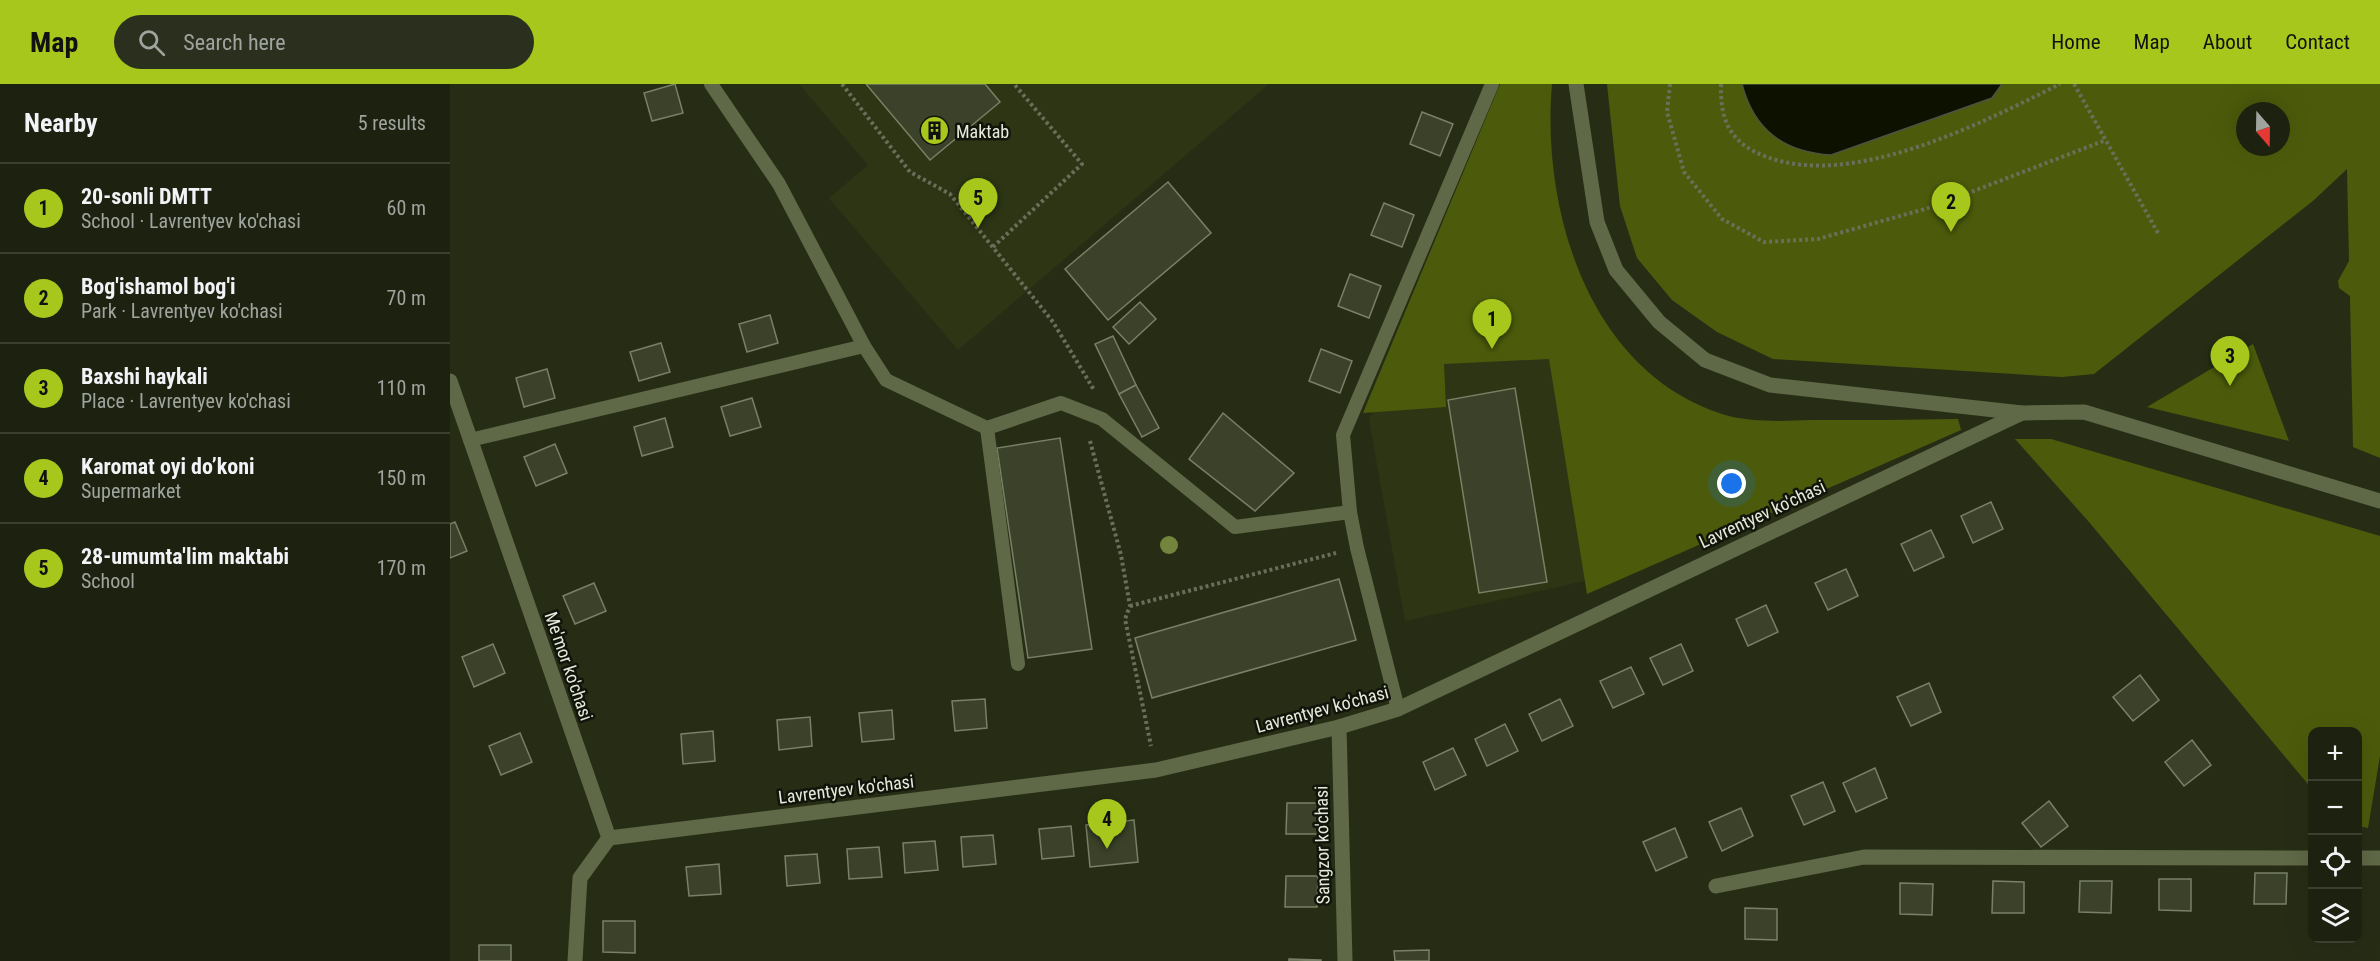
<!DOCTYPE html>
<meta charset="utf-8">
<style>
:root{--surface:#1d2210;--page:#2a2f1e;--text:#f1f3f6;--muted:#a0a49f;--line:#3b3f30;--accent:#a8c71c}
body{margin:0;font-family:"Roboto Condensed",sans-serif;background:var(--page);color:var(--text)}
.controls{position:absolute;right:18px;bottom:18px;display:grid;overflow:hidden;border-radius:12px;box-shadow:0 6px 24px #0002}
.controls button{width:54px;height:54px;display:grid;place-items:center;padding:0;border:0;border-bottom:2px solid var(--line);background:var(--surface);color:var(--text);font:30px sans-serif}
.compass{position:absolute;left:1786px;top:18px;width:54px;height:54px;border-radius:50%;background:var(--surface);box-shadow:0 6px 24px #0002;rotate:160deg}
.you{position:absolute;left:1282px;top:400px;width:21px;height:21px;margin:-15px;border:4px solid #fff;border-radius:50%;background:#1a73e8;box-shadow:0 0 0 9px #1a73e833}
.badge{display:grid;place-items:center;width:39px;height:39px;border-radius:50%;background:var(--accent);color:#111;font-size:20px;font-weight:700}
.pin{position:absolute;translate:-50% -50px;filter:drop-shadow(0 2px 3px #0008)}
.pin::after{content:'';position:absolute;top:32px;width:21px;height:18px;background:inherit;clip-path:polygon(0 0,100% 0,50% 100%)}
.list{margin:0;padding:0;list-style:none}
h2{display:flex;justify-content:space-between;align-items:center;height:78px;margin:0;padding:0 24px;font-size:26px}
h2 small{font-size:20px;font-weight:400;color:var(--muted)}
.list li{display:grid;grid-template-columns:39px 1fr auto;gap:18px;align-items:center;box-sizing:border-box;height:90px;padding:0 24px;border-top:2px solid var(--line)}
.list b{display:block;font-size:22px;white-space:nowrap}
.list p{margin:0;font-size:20px;white-space:nowrap;color:var(--muted)}
.list em{font-size:20px;font-style:normal;color:var(--muted)}
.icon{flex:none;width:33px;height:33px;fill:none;stroke:currentColor;stroke-width:2;stroke-linecap:round;stroke-linejoin:round}
.map{position:relative;flex:none;width:1930px;height:877px;overflow:hidden}
header{display:flex;align-items:center;gap:36px;box-sizing:border-box;height:84px;padding:0 30px;background:var(--accent);color:#111}
header strong{font-size:28px}
nav{display:flex;gap:33px;margin-inline-start:auto;font-size:21px}
.search{width:420px;height:54px;background:var(--page);display:flex;align-items:center;gap:15px;box-sizing:border-box;padding:0 21px;border-radius:33px;color:var(--muted);font-size:22px}
main{display:flex}
aside{flex:1;background:var(--surface)}
.map>svg:first-child{display:block}
.built{fill:#2d3515}
.green{fill:#4c5b0b;fill-rule:evenodd}
.water{fill:#0c1100;stroke:#4d5242;stroke-width:1.5}
.building{fill:#3b4229;stroke:#788065;stroke-width:1.5}
.lines{fill:none;stroke-linecap:round;stroke-linejoin:round}
.path{stroke:#6a6f5a;stroke-width:4;stroke-dasharray:3 3;stroke-linecap:butt}
.lane{stroke:#5f6847;stroke-width:14}
.street{stroke:#5f6847;stroke-width:15}
.tree{fill:#73843c}
.labels{text-anchor:middle;dominant-baseline:central;stroke-width:5;stroke-linejoin:round;paint-order:stroke}
.poi-label{font-size:18px;fill:#e5eadb;stroke:#11140a;text-anchor:start}
.street-label{font-size:18px;fill:#e5eadb;stroke:#11140a}
</style>
<header>
<strong>Map</strong>
<div class="search"><svg class="icon" aria-label="search" viewBox="0 0 24 24"><circle cx="10" cy="10" r="6"/><path d="M15 15l6 6"/></svg>Search here</div>
<nav><a>Home</a><a>Map</a><a>About</a><a>Contact</a></nav>
</header>
<main>
<aside>
<h2>Nearby<small>5 results</small></h2>
<ul class="list">
<li><span class="badge">1</span><div><b>20-sonli DMTT</b><p>School · Lavrentyev ko'chasi</p></div><em>60 m</em></li>
<li><span class="badge">2</span><div><b>Bog'ishamol bog'i</b><p>Park · Lavrentyev ko'chasi</p></div><em>70 m</em></li>
<li><span class="badge">3</span><div><b>Baxshi haykali</b><p>Place · Lavrentyev ko'chasi</p></div><em>110 m</em></li>
<li><span class="badge">4</span><div><b>Karomat oyi do’koni</b><p>Supermarket</p></div><em>150 m</em></li>
<li><span class="badge">5</span><div><b>28-umumta'lim maktabi</b><p>School</p></div><em>170 m</em></li>
</ul>
</aside>
<div class="map">
<svg width="1930" height="877" viewBox="0 0 1930 877">
<rect width="100%" height="100%" fill="#272d15"/>
<g class="built">
<polygon points="349,0 819,0 508,266 379,114 418,81"/>
<polygon points="1013,109 1091,127 1166,490 955,537 919,336"/>
</g>
<g class="green">
<path d="M1050 0H1102C1091 127 1139 287 1272 330 1300 339 1334 337 1363 336 1411 336 1460 336 1508 335L1511 346 1137 510 1099 275 994 280 996 323 913 329Z"/>
<path d="M1157 0H1930V374L1903 363 1900 212 1889 204 1888 197 1899 177 1897 85 1864 116 1644 290 1612 293 1323 275 1267 248 1222 216 1187 174 1170 122ZM1795 27H1831V63H1795Z"/>
<polygon points="1803,260 1839,357 1697,323"/>
<polygon points="1565,355 1601,355 1930,452 1930,672 1918,744 1908,742 1908,648 1862,648 1862,705 1639,438"/>
</g>
<path class="water" d="M1292 0H1552L1542 14 1381 71C1335 68 1304 47 1292 0Z"/>
<g class="building">
<polygon points="225,0 233,29 202,37 194,9"/>
<polygon points="416,0 535,0 550,18 480,76"/>
<polygon points="972,28 1003,40 990,72 960,60"/>
<polygon points="718,98 761,149 658,236 615,185"/>
<polygon points="934,119 964,131 952,163 921,151"/>
<polygon points="900,190 931,202 919,234 888,222"/>
<polygon points="690,218 706,235 679,260 663,243"/>
<polygon points="320,231 328,259 297,268 289,240"/>
<polygon points="663,252 686,301 669,310 645,260"/>
<polygon points="211,259 220,288 189,297 180,268"/>
<polygon points="871,265 902,277 890,309 859,297"/>
<polygon points="97,285 105,314 74,323 66,294"/>
<polygon points="686,301 709,344 692,353 669,310"/>
<polygon points="1065,304 1097,498 1029,509 998,316"/>
<polygon points="302,314 311,343 280,352 271,323"/>
<polygon points="773,329 844,389 805,427 739,375"/>
<polygon points="215,334 223,363 192,372 184,343"/>
<polygon points="610,354 642,565 578,574 547,364"/>
<polygon points="105,360 117,389 86,402 74,373"/>
<polygon points="1541,418 1553,445 1523,459 1511,432"/>
<polygon points="5,438 17,467 0,474 0,440"/>
<polygon points="1481,446 1494,473 1464,487 1451,460"/>
<polygon points="1396,485 1408,512 1378,526 1365,499"/>
<polygon points="889,495 906,556 702,614 685,554"/>
<polygon points="144,499 156,527 125,540 113,512"/>
<polygon points="1316,521 1328,548 1298,562 1286,535"/>
<polygon points="43,560 55,589 24,603 12,573"/>
<polygon points="1231,560 1243,587 1213,601 1200,574"/>
<polygon points="1181,583 1194,610 1163,624 1150,597"/>
<polygon points="1690,591 1709,616 1683,637 1663,613"/>
<polygon points="1479,599 1491,628 1461,642 1447,613"/>
<polygon points="535,615 537,644 505,647 502,617"/>
<polygon points="1110,615 1123,642 1092,657 1079,630"/>
<polygon points="442,626 444,655 412,658 409,629"/>
<polygon points="360,633 362,662 329,666 327,636"/>
<polygon points="1055,640 1068,667 1037,682 1025,655"/>
<polygon points="263,647 265,677 233,680 231,650"/>
<polygon points="70,649 82,678 51,691 39,662"/>
<polygon points="1742,656 1761,681 1734,702 1715,678"/>
<polygon points="1003,664 1016,691 985,706 973,678"/>
<polygon points="1425,684 1437,714 1406,728 1393,699"/>
<polygon points="1373,698 1385,727 1354,741 1341,712"/>
<polygon points="1599,717 1618,742 1591,763 1572,739"/>
<polygon points="837,719 869,719 868,750 836,750"/>
<polygon points="1291,724 1303,752 1272,767 1259,738"/>
<polygon points="684,736 688,778 640,783 636,741"/>
<polygon points="621,742 624,772 592,775 589,745"/>
<polygon points="1225,744 1237,773 1206,787 1193,758"/>
<polygon points="543,751 546,780 513,783 511,753"/>
<polygon points="485,757 488,786 455,789 453,759"/>
<polygon points="429,763 432,793 399,795 397,765"/>
<polygon points="367,770 370,799 337,802 335,772"/>
<polygon points="269,780 271,810 239,812 236,783"/>
<polygon points="1805,789 1837,789 1836,820 1804,820"/>
<polygon points="836,792 868,792 867,823 835,823"/>
<polygon points="1709,795 1741,795 1741,827 1709,826"/>
<polygon points="1543,797 1574,798 1574,829 1542,829"/>
<polygon points="1630,797 1662,797 1661,829 1629,828"/>
<polygon points="1450,799 1483,800 1482,831 1450,830"/>
<polygon points="1295,824 1327,825 1327,856 1295,855"/>
<polygon points="153,837 185,837 185,869 153,868"/>
<rect x="29" y="861" width="32" height="16"/>
<polygon points="979,866 979,877 945,877 944,867"/>
<polygon points="839,875 871,876 871,877 839,877"/>
</g>
<g class="lines">
<g class="path">
<polyline points="392,0 460,88 500,110 603,238 644,306"/>
<polyline points="1220,0 1217,28 1234,88 1272,135 1314,158 1368,155 1482,123 1656,56"/>
<path d="M1271 0C1270 38 1281 60 1317 73 1404 105 1532 39 1610 0"/>
<polyline points="1624,0 1708,149"/>
<polyline points="543,163 632,80 564,0"/>
<polyline points="640,357 671,471 680,522 675,535 701,662"/>
<polyline points="680,522 886,469"/>
</g>
<g class="lane">
<polyline points="261,0 329,100 414,262 436,296 537,344 611,319 652,335 785,443 900,428"/>
<polyline points="537,344 568,580"/>
<polyline points="20,356 414,262"/>
<polyline points="948,625 907,464 900,428 893,351 1042,0"/>
</g>
<g class="street">
<polyline points="1126,0 1147,138 1166,186 1209,238 1255,276 1320,301 1572,329 1634,328 1930,417"/>
<polyline points="0,297 159,754 130,794 125,877"/>
<polyline points="889,643 895,877"/>
<polyline points="159,754 706,686 889,643 948,625 1572,329"/>
<polyline points="1908,774 1930,774"/>
<polyline points="1266,802 1414,773 1862,774"/>
</g>
</g>
<circle class="tree" cx="719" cy="461" r="9"/>
<defs>
<symbol id="building-disc" viewBox="-11 -11 22 22"><circle r="9.5" fill="#a8c71c" stroke="#11140a"/><path d="M-4-6H4V6H1V3H-1V6H-4ZM-2.5-4.3h1.7v1.8h-1.7ZM.8-4.3h1.7v1.8H.8ZM-2.5-1h1.7V.8h-1.7ZM.8-1h1.7V.8H.8Z" fill="#111"/></symbol>
</defs>
<g fill-rule="evenodd">
<use href="#building-disc" x="468" y="30" width="33" height="33"/>
</g>
<g class="labels">
<g class="poi-label">
<text x="506" y="47">Maktab</text>
</g>
<g class="street-label">
<text transform="translate(1312 430) rotate(-25)">Lavrentyev ko'chasi</text>
<text transform="translate(119 582) rotate(71)">Me'mor ko'chasi</text>
<text transform="translate(872 625) rotate(-15)">Lavrentyev ko'chasi</text>
<text transform="translate(396 705) rotate(-7)">Lavrentyev ko'chasi</text>
<text transform="translate(872 761) rotate(-91)">Sangzor ko'chasi</text>
</g>
</g>
</svg>
<div class="controls">
<button>+</button>
<button>−</button>
<button><svg class="icon" aria-label="locate" viewBox="0 0 24 24"><circle cx="12" cy="12" r="6"/><path d="M12 2v4M12 18v4M2 12h4M18 12h4"/></svg></button>
<button><svg class="icon" aria-label="layers" viewBox="0 0 24 24"><path d="M12 4l9 5-9 5-9-5zM3 14l9 5 9-5"/></svg></button>
</div>
<svg class="compass" viewBox="-18 -18 36 36"><path d="M0-13l5 13h-10z" fill="#e53935"/><path d="M0 13l5-13h-10z" fill="#a0a49f"/></svg>
<div class="you"></div>
<div class="pin badge" style="left:1042px;top:265px">1</div>
<div class="pin badge" style="left:1501px;top:148px">2</div>
<div class="pin badge" style="left:1780px;top:302px">3</div>
<div class="pin badge" style="left:657px;top:765px">4</div>
<div class="pin badge" style="left:528px;top:144px">5</div>
</div>
</main>
